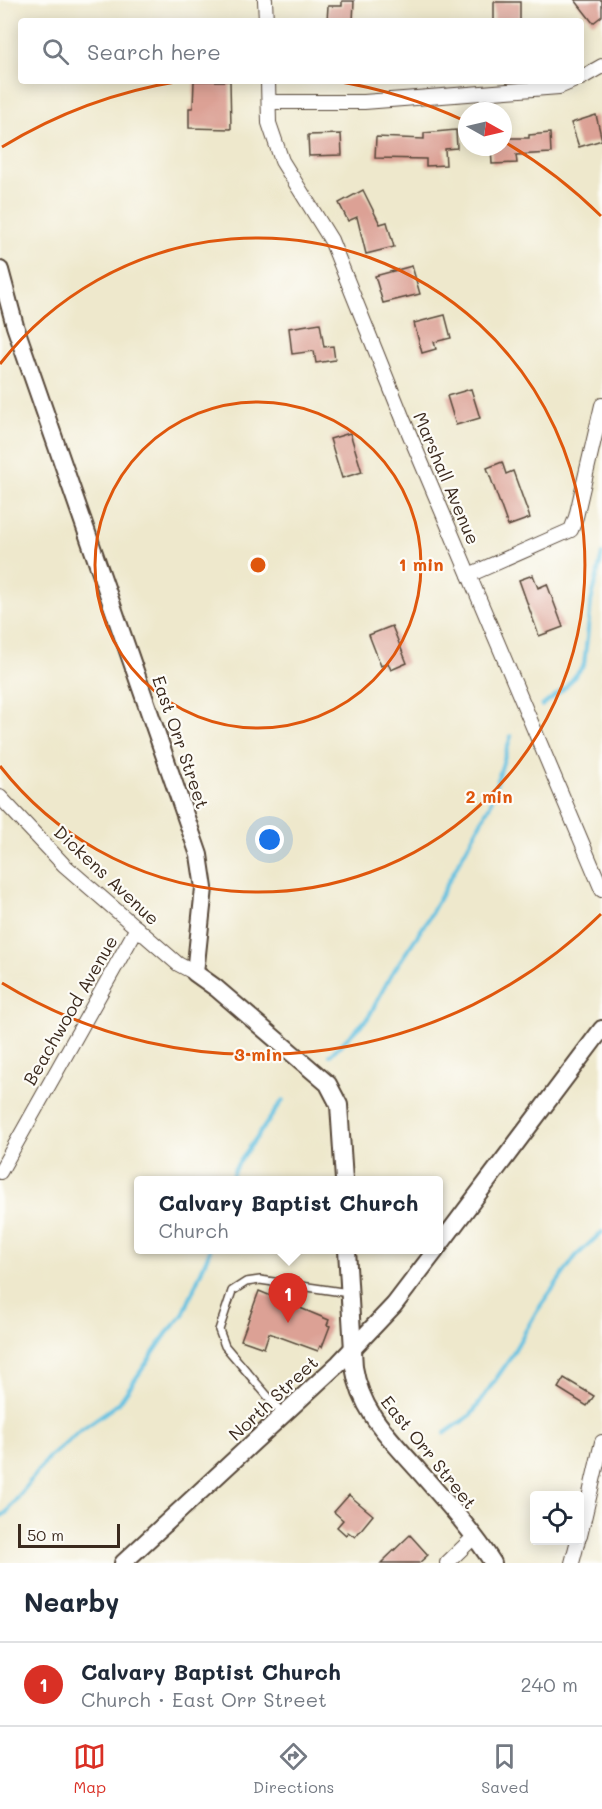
<!DOCTYPE html>
<meta charset="utf-8">
<style>
:root{--surface:#fff;--page:#f6f6f7;--text:#1f2937;--muted:#747a83;--line:#e0e1e3;--accent:#d93025}
body{margin:0;font-family:Mali,sans-serif;background:var(--page);color:var(--text)}
.controls{position:absolute;right:18px;bottom:18px;display:grid;overflow:hidden;border-radius:6px;box-shadow:0 3px 15px #0003}
.controls button{width:54px;height:54px;display:grid;place-items:center;padding:0;border:0;border-bottom:2px solid var(--line);background:var(--surface);color:var(--text);font:30px sans-serif}
.compass{position:absolute;left:458px;top:102px;width:54px;height:54px;border-radius:50%;background:var(--surface);box-shadow:0 3px 15px #0003;rotate:98deg}
.scale{position:absolute;left:18px;bottom:15px;width:102px;box-sizing:border-box;padding-left:6px;border:3px solid #3b2a1e;border-top:0;font-size:16px;line-height:21px;white-space:nowrap;color:#3b2a1e;-webkit-text-stroke:4px #fdfcf7;paint-order:stroke}
.you{position:absolute;left:270px;top:840px;width:21px;height:21px;margin:-15px;border:4px solid #fff;border-radius:50%;background:#1a73e8;box-shadow:0 0 0 9px #1a73e833}
.badge{display:grid;place-items:center;width:39px;height:39px;border-radius:50%;background:var(--accent);color:#fff;font-size:20px;font-weight:700}
.pin{position:absolute;translate:-50% -50px;filter:drop-shadow(0 2px 3px #0008)}
.pin::after{content:'';position:absolute;top:32px;width:21px;height:18px;background:inherit;clip-path:polygon(0 0,100% 0,50% 100%)}
.popup{position:absolute;left:134px;top:1176px;width:309px;height:78px;box-sizing:border-box;display:grid;place-content:center;border-radius:6px;background:var(--surface);filter:drop-shadow(0 2px 4px #0005);font-size:20px;white-space:nowrap;color:var(--muted)}
.popup b{font-size:22px;color:var(--text)}
.popup::after{content:'';position:absolute;left:50%;top:100%;margin-left:-12px;border:12px solid transparent;border-top-color:var(--surface)}
.list{margin:0;padding:0;list-style:none}
h2{display:flex;justify-content:space-between;align-items:center;height:78px;margin:0;padding:0 24px;font-size:26px}
h2 small{font-size:20px;font-weight:400;color:var(--muted)}
.list li{display:grid;grid-template-columns:39px 1fr auto;gap:18px;align-items:center;box-sizing:border-box;height:84px;padding:0 24px;border-top:2px solid var(--line)}
.list b{display:block;font-size:22px;white-space:nowrap}
.list p{margin:0;font-size:20px;white-space:nowrap;color:var(--muted)}
.list em{font-size:20px;font-style:normal;color:var(--muted)}
.icon{flex:none;width:33px;height:33px;fill:none;stroke:currentColor;stroke-width:2;stroke-linecap:round;stroke-linejoin:round}
.map{position:relative;flex:none;width:602px;height:1563px;overflow:hidden}
.search{position:absolute;background:var(--surface);box-shadow:0 3px 15px #0003;left:18px;right:18px;top:18px;height:66px;display:flex;align-items:center;gap:15px;box-sizing:border-box;padding:0 21px;border-radius:6px;color:var(--muted);font-size:22px}
.sheet{height:162px;background:var(--surface)}
nav{display:flex;justify-content:space-around;align-items:center;box-sizing:border-box;height:84px;border-top:2px solid var(--line);background:var(--surface);font-size:16px;color:var(--muted)}
nav a{display:grid;justify-items:center;gap:3px}
nav .on{color:var(--accent)}
.map>svg:first-child{display:block}
.lines{fill:none;stroke-linecap:round;stroke-linejoin:round}
.stream{stroke:#63c1e1;stroke-width:4}
.building{fill:#dca195}
.service-casing{stroke:#564638;stroke-width:10}
.minor-casing{stroke:#564638;stroke-width:16}
.tertiary-casing{stroke:#564638;stroke-width:20}
.service{stroke:#fff;stroke-width:7}
.minor{stroke:#fff;stroke-width:14}
.tertiary{stroke:#fff;stroke-width:16}
.ring{fill:none;stroke:#df570d;stroke-width:3}
.labels{text-anchor:middle;dominant-baseline:central;stroke-width:4.5;stroke-linejoin:round;paint-order:stroke}
.street-label{font-size:18px;fill:#3b2a1e;stroke:#fdfcf7}
.centre{fill:#df570d;stroke:#fdfcf7;stroke-width:3}
.ring-label{font-size:18px;text-anchor:middle;font-weight:bold;fill:#df570d;stroke:#fdfcf7;stroke-width:4.5;stroke-linejoin:round;paint-order:stroke}
</style>
<div class="map">
<svg width="602" height="1563" viewBox="0 0 602 1563">
<rect width="100%" height="100%" fill="#fdfcf7"/>
<filter id="ink" filterUnits="userSpaceOnUse"><feTurbulence type="fractalNoise" baseFrequency=".0167" numOctaves="2"/><feDisplacementMap in="SourceGraphic" scale="12" xChannelSelector="R" yChannelSelector="G"/><feConvolveMatrix kernelMatrix="1 2 1 2 8 2 1 2 1" color-interpolation-filters="sRGB"/></filter>
<filter id="wash" filterUnits="userSpaceOnUse"><feTurbulence type="fractalNoise" baseFrequency=".008" numOctaves="4" result="noise"/><feDisplacementMap in="SourceGraphic" scale="24" xChannelSelector="R" yChannelSelector="G"/><feGaussianBlur stdDeviation="1.35" result="paint"/><feColorMatrix in="noise" values="0 0 0 0 0 0 0 0 0 0 0 0 0 0 0 0 0 1.4 0 .05"/><feComposite in="paint" operator="in"/></filter>
<g filter="url(#wash)">
<rect width="100%" height="100%" fill="#eee8cc"/>
<g class="lines">
<g class="stream">
<polyline points="542,706 566,687 584,665 591,602 602,554"/>
<polyline points="330,1055 368,1018 391,975 427,921 490,805 511,736"/>
<polyline points="231,1180 235,1168 283,1100"/>
<polyline points="445,1433 471,1415 507,1363 537,1311 576,1256 602,1232"/>
<polyline points="0,1517 6,1513 47,1459 78,1432 119,1403 167,1333 183,1315 210,1250"/>
</g>
</g>
<g id="blocks">
<g class="building">
<polygon points="575,0 602,0 602,16 593,23"/>
<polygon points="342,1 354,1 353,21 327,21 328,6 342,6"/>
<rect x="494" y="2" width="26" height="19"/>
<polygon points="194,81 230,81 231,129 189,128 189,108 193,108"/>
<polygon points="596,115 602,140 579,147 571,123"/>
<polygon points="456,130 457,148 445,149 446,165 426,166 426,159 375,158 376,137 424,139 424,133"/>
<polygon points="550,133 551,153 516,155 517,163 492,164 491,147 503,147 503,138 529,138 529,135"/>
<polygon points="341,134 342,155 309,156 308,135"/>
<polygon points="363,190 380,224 387,222 394,247 366,254 357,217 348,221 339,203"/>
<polygon points="412,266 420,294 383,303 375,276"/>
<polygon points="445,315 451,338 434,342 436,349 422,353 414,323"/>
<polygon points="320,323 324,347 333,346 335,360 316,363 314,351 292,354 289,328"/>
<polygon points="471,389 480,418 456,425 447,396"/>
<polygon points="350,433 362,472 342,478 330,439"/>
<polygon points="502,462 506,474 513,471 530,518 508,526 487,468"/>
<polygon points="533,575 538,588 547,584 563,627 539,636 519,580"/>
<polygon points="392,626 407,663 391,670 388,663 381,666 369,635"/>
<polygon points="259,1291 329,1320 327,1325 330,1326 322,1347 320,1346 318,1351 269,1333 264,1348 241,1340"/>
<polygon points="564,1378 594,1396 587,1406 558,1388"/>
<polygon points="349,1495 373,1515 355,1537 348,1532 346,1535 337,1527 343,1520 334,1512"/>
<polygon points="410,1535 428,1555 419,1563 381,1563"/>
</g>
</g>
</g>
<g filter="url(#ink)">
<use href="#blocks" fill-opacity="0" stroke="#564638" stroke-width="1.5"/>
<g class="lines">
<defs>
<polyline id="service" points="282,1413 225,1346 219,1330 232,1291 246,1282 260,1280 349,1293"/>
<g id="minor">
<polyline points="265,0 266,21"/>
<polyline points="581,78 602,66"/>
<polyline points="268,81 269,123 282,161 331,240 403,419 602,890"/>
<polyline points="269,102 364,102 559,87 573,81"/>
<polyline points="469,575 571,530 576,517 602,405"/>
<polyline points="0,797 64,865 178,964 195,973"/>
<polyline points="0,1172 137,928"/>
<polyline points="580,1536 602,1442"/>
<polyline points="447,1563 474,1537"/>
<polyline points="572,1563 578,1540"/>
</g>
<g id="tertiary">
<polyline points="0,270 15,326 199,855 204,888 195,973 216,988 328,1084 339,1105 344,1180"/>
<polyline points="438,1247 602,1029"/>
<path d="M347 1250 354 1367C361 1412 389 1437 418 1470 444 1500 472 1530 493 1563"/>
<polyline points="123,1563 339,1363 394,1305 436,1250"/>
</g>
</defs>
<use href="#service" class="service-casing"/>
<use href="#minor" class="minor-casing"/>
<use href="#tertiary" class="tertiary-casing"/>
<use href="#service" class="service"/>
<use href="#minor" class="minor"/>
<use href="#tertiary" class="tertiary"/>
</g>
</g>
<g class="ring">
<circle cx="258" cy="565" r="163"/>
<path d="M0 364A327 327 0 1 1 0 766"/>
<path d="M601 914A490 490 0 0 1 2 983M2 147A490 490 0 0 1 181 81M335 81A490 490 0 0 1 465 121M503 141A490 490 0 0 1 601 216"/>
</g>
<g class="labels">
<g class="street-label">
<text transform="translate(447 478) rotate(67)">Marshall Avenue</text>
<text transform="translate(181 742) rotate(71)">East Orr Street</text>
<text transform="translate(107 875) rotate(43)">Dickens Avenue</text>
<text transform="translate(70 1010) rotate(-60)">Beachwood Avenue</text>
<text transform="translate(273 1398) rotate(-43)">North Street</text>
<text transform="translate(429 1452) rotate(51)">East Orr Street</text>
</g>
</g>
<circle cx="258" cy="565" r="9" class="centre"/>
<g class="ring-label">
<text x="421" y="571">1 min</text>
<text x="489" y="803">2 min</text>
<text x="258" y="1061">3 min</text>
</g>
</svg>
<div class="controls">
<button><svg class="icon" aria-label="locate" viewBox="0 0 24 24"><circle cx="12" cy="12" r="6"/><path d="M12 2v4M12 18v4M2 12h4M18 12h4"/></svg></button>
</div>
<svg class="compass" viewBox="-18 -18 36 36"><path d="M0-13l5 13h-10z" fill="#e53935"/><path d="M0 13l5-13h-10z" fill="#747a83"/></svg>
<div class="scale">50 m</div>
<div class="you"></div>
<div class="pin badge" style="left:288px;top:1323px">1</div>
<div class="popup"><b>Calvary Baptist Church</b>Church</div>
<div class="search"><svg class="icon" aria-label="search" viewBox="0 0 24 24"><circle cx="10" cy="10" r="6"/><path d="M15 15l6 6"/></svg>Search here</div>
</div>
<section class="sheet">
<h2>Nearby<small></small></h2>
<ul class="list">
<li><span class="badge">1</span><div><b>Calvary Baptist Church</b><p>Church · East Orr Street</p></div><em>240 m</em></li>
</ul>
</section>
<nav>
<a class="on"><svg class="icon" aria-label="map" viewBox="0 0 24 24"><path d="M3 6l6-2 6 2 6-2v14l-6 2-6-2-6 2zM9 4v14M15 6v14"/></svg>Map</a>
<a><svg class="icon" aria-label="directions" viewBox="0 0 24 24"><path d="M12 3l9 9-9 9-9-9zM9 14v-3h6M13 9l2 2-2 2"/></svg>Directions</a>
<a><svg class="icon" aria-label="saved" viewBox="0 0 24 24"><path d="M7 4h10v16l-5-4-5 4z"/></svg>Saved</a>
</nav>
